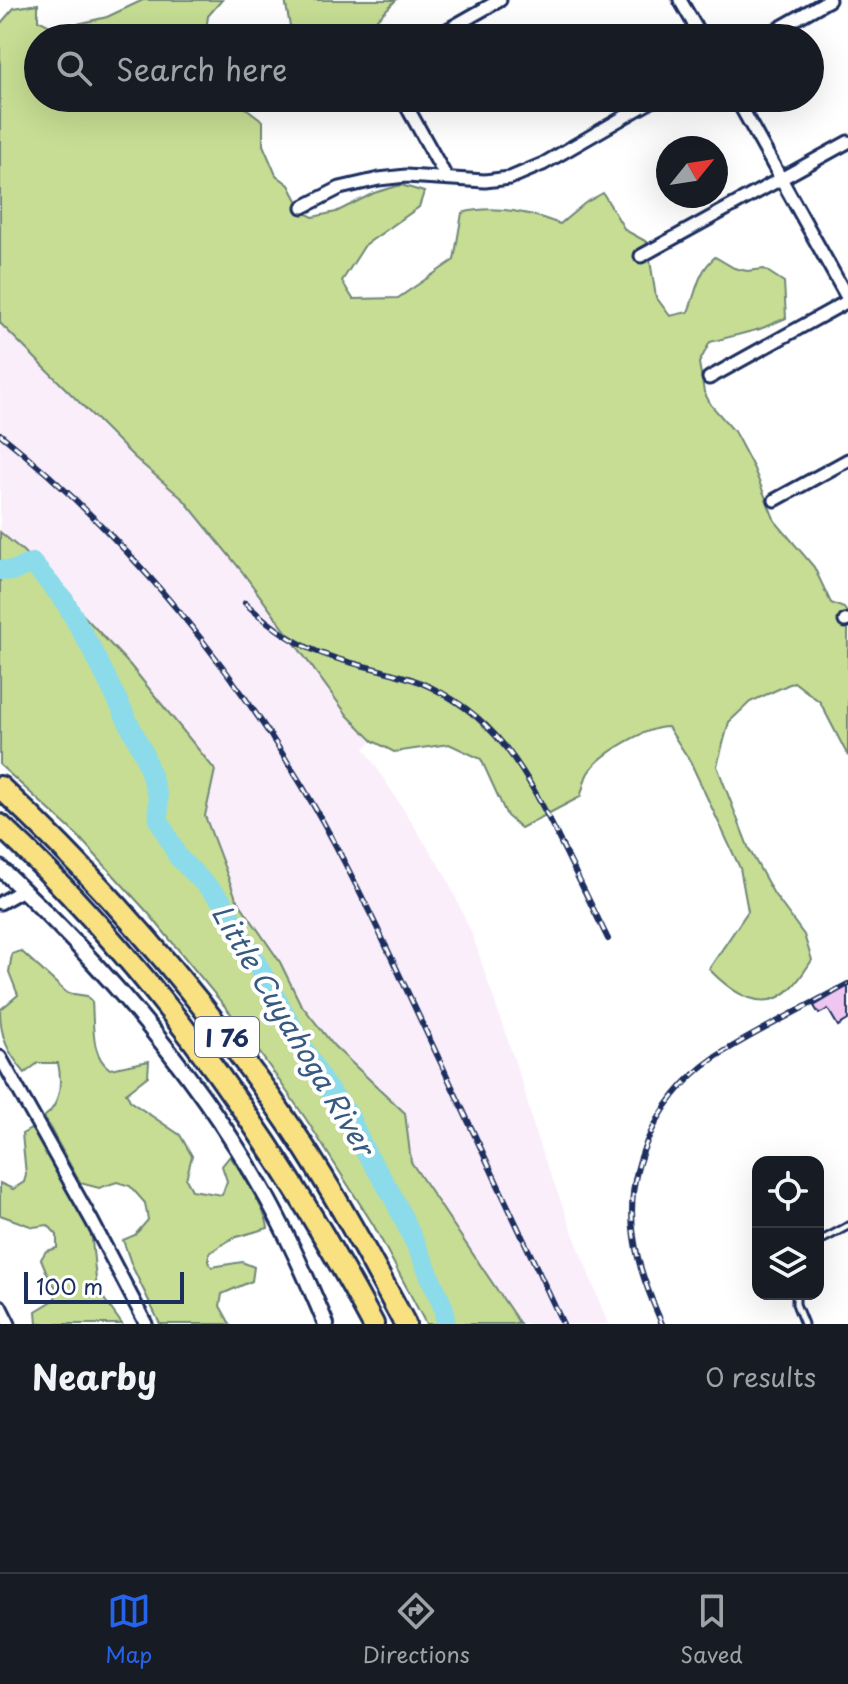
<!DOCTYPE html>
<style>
:root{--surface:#171b24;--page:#242831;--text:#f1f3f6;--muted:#9ea1a6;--line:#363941;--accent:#2563eb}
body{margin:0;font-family:"Playpen Sans",sans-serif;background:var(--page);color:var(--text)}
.controls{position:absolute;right:24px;bottom:24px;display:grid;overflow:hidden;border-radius:16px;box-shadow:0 8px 32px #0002}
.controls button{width:72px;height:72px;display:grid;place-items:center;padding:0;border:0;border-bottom:2px solid var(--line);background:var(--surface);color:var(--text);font:40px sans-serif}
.compass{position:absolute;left:656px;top:136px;width:72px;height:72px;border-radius:50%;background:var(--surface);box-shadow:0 8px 32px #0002;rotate:60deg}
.scale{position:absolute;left:24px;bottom:20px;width:160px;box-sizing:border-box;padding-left:8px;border:4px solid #1b2f5e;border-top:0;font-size:22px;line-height:28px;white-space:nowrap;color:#1b2f5e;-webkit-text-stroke:6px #fff;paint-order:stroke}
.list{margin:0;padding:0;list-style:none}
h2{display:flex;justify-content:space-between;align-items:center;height:104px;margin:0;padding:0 32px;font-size:34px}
h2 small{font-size:26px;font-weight:400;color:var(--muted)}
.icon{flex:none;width:44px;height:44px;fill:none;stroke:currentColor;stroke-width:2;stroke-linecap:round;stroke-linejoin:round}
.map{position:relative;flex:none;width:848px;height:1324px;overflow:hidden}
.search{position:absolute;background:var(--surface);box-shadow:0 8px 32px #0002;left:24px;right:24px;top:24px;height:88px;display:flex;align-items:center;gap:20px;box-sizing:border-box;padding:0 28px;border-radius:44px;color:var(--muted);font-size:30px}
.sheet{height:248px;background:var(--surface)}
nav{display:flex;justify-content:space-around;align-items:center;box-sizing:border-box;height:112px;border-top:2px solid var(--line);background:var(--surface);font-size:22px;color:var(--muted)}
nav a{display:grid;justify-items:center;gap:4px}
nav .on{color:var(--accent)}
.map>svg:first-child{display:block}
.built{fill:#faeefa}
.green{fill:#c6dd93;stroke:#708678;stroke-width:2}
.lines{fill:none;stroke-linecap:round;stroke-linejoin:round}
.river{stroke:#8cdbea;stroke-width:20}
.building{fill:#eec6ef;stroke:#1b2f5e;stroke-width:2}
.service-casing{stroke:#1b2f5e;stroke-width:11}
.minor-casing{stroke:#1b2f5e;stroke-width:17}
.tertiary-casing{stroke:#1b2f5e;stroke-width:20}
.motorway-casing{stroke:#1b2f5e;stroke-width:26}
.service{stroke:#fff;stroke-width:5}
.minor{stroke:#fff;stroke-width:11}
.tertiary{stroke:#fff;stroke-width:14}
.motorway{stroke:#f9e181;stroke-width:20}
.rail-casing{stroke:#1b2f5e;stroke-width:6}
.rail{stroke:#fff;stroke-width:3;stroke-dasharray:9;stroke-linecap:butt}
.labels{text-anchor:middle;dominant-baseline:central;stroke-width:8;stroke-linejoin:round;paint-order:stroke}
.shield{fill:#fff;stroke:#5f6d8e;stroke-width:2}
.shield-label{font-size:24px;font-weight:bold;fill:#1b2f5e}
.water-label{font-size:28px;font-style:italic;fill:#375a81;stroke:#fff}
</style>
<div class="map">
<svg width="848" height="1324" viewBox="0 0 848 1324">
<rect width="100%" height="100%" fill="#fff"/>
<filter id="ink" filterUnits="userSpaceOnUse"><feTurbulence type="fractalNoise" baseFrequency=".0125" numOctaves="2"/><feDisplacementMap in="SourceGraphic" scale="16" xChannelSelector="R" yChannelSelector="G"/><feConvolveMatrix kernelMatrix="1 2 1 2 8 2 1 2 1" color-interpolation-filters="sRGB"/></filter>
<g filter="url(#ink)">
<polygon class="built" points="0,323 134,457 184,500 241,570 348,716 373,741 364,748 445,874 472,934 523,1086 537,1139 608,1324 520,1324 411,1162 405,1113 334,1046 300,1003 280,962 236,898 205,816 215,770 23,551 0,532"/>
<g class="green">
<path d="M143 0H222L208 16 205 38H38V98H239L246 108 263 121V145L276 175 289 185 303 212 313 217 336 212 374 193 401 185 424 192 419 207 365 245 342 281 353 299 398 298 454 260 462 213C495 204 529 212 560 224L585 203 603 193 625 230 647 242 656 297 670 316 688 312C697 291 697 273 715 257L734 268 747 271 764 269 784 282 786 318 760 329 710 342 699 363 704 392 711 405 734 431 754 469 775 521 814 567 831 603 844 608 848 614V756L820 702 794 682 750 702 729 722 717 766 749 849 774 894 804 935 812 960C806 969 800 979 793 986 765 1017 731 992 709 969L748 911 740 868 690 761 668 727C646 727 600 754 588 773 584 780 583 790 580 797L521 828 507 816 481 759 449 744 394 752 373 741 348 716 241 570 184 500 134 457 0 323V24L14 8 38 4V20L56 29 107 17Z"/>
<polygon points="285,0 396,0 358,38 325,38 290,26"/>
<polygon points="0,532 23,551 130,665 215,770 205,816 236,898 280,962 300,1003 334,1046 405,1113 411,1162 520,1324 426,1324 374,1226 306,1119 241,1026 149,914 78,836 0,765"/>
<path d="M21 951 67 993 87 996 92 1002C94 1023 90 1056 110 1069L149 1061 148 1076 126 1093 131 1102 180 1135 192 1156 186 1179 192 1190 222 1195 227 1181 222 1166 230 1156C241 1172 266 1209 268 1228L233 1238 209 1253V1263L212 1267 242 1262 254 1267 252 1281 222 1294 220 1306 230 1324H160L132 1266 123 1240 135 1235 148 1220 145 1203 130 1186 117 1182 99 1188 80 1183 44 1117C61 1105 62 1081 58 1063H38L25 1073C8 1053 0 1037 0 1010L18 995 9 972 12 954Z"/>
<polygon points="31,1129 41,1139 91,1231 97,1289 122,1324 37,1324 36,1311 54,1300 58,1290 49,1278 41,1259 46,1251 57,1248 57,1235 48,1225 33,1227 0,1215 0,1183 13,1189 24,1182 26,1175 22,1134"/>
</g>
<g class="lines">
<polyline class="river" points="0,570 13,571 32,563 64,600 95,655 144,754 158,797 159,820 178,857 222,901 324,1084 349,1115 365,1151 391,1193 424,1262 444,1309 445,1324"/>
</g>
<polygon class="building" points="848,986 848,1020 838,1026 828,1009 819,1014 814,1006"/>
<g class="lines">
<defs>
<g id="service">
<polyline points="818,1242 848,1226"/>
<polyline points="796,1294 796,1304 804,1324"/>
</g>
<g id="minor">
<polyline points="680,0 702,38"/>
<polyline points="433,38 500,0"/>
<polyline points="762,38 829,0"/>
<polyline points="402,98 446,177"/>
<polyline points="736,98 848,299"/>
<polyline points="303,207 340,188 379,179 406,176 485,181 510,178 543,164 657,98"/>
<polyline points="641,256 848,142"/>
<polyline points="709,378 848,301"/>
<polyline points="775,500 848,460"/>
<polyline points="845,621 848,620"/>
<polyline points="0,903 23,890"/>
<polyline points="0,1057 92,1221 146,1324"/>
<polyline points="0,1306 9,1324"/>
</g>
<path id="tertiary" d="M0 868C101 963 199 1076 267 1198 289 1238 308 1281 326 1324"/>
<g id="motorway">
<path d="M0 787C110 890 208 1004 292 1129 334 1192 370 1258 405 1324"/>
<path d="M0 825C153 968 275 1140 373 1324"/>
</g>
</defs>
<use href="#service" class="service-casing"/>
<use href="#minor" class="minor-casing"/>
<use href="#tertiary" class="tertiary-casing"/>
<use href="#motorway" class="motorway-casing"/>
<use href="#service" class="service"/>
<use href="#minor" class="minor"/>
<use href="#tertiary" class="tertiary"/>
<use href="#motorway" class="motorway"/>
<defs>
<g id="rail">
<path d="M0 434C129 537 243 678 323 822 366 900 402 981 440 1061 481 1149 522 1236 563 1324"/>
<path d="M245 603C268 624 295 645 326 655 356 666 389 670 419 682 495 713 526 771 560 841 576 873 592 906 608 939"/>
<path d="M662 1324C650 1296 638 1267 634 1237 623 1165 662 1088 725 1051 765 1027 807 1006 848 984"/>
</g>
</defs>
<use href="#rail" class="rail-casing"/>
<use href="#rail" class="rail"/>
</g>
</g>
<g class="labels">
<rect class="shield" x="195" y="1017" width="64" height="40" rx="6"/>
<g class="shield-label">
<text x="227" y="1037">I 76</text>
</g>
<g class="water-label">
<text transform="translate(294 1029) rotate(59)">Little Cuyahoga River</text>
</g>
</g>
</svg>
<div class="controls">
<button><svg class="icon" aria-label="locate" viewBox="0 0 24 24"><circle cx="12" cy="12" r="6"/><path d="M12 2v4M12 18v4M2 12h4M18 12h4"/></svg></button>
<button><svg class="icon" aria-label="layers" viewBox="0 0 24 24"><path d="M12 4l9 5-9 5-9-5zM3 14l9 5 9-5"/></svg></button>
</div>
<svg class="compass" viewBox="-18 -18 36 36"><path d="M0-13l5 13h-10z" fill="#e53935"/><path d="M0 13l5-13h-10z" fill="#9ea1a6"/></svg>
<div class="scale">100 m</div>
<div class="search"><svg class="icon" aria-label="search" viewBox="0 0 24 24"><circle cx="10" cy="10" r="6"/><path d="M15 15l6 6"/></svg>Search here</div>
</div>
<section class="sheet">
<h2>Nearby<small>0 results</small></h2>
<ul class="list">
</ul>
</section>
<nav>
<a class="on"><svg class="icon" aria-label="map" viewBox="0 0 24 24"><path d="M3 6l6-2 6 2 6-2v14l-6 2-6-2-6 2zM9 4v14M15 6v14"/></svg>Map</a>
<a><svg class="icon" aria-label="directions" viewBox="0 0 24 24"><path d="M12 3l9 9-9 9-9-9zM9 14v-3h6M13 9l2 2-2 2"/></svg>Directions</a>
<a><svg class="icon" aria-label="saved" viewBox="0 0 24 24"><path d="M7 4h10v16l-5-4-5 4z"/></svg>Saved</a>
</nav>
